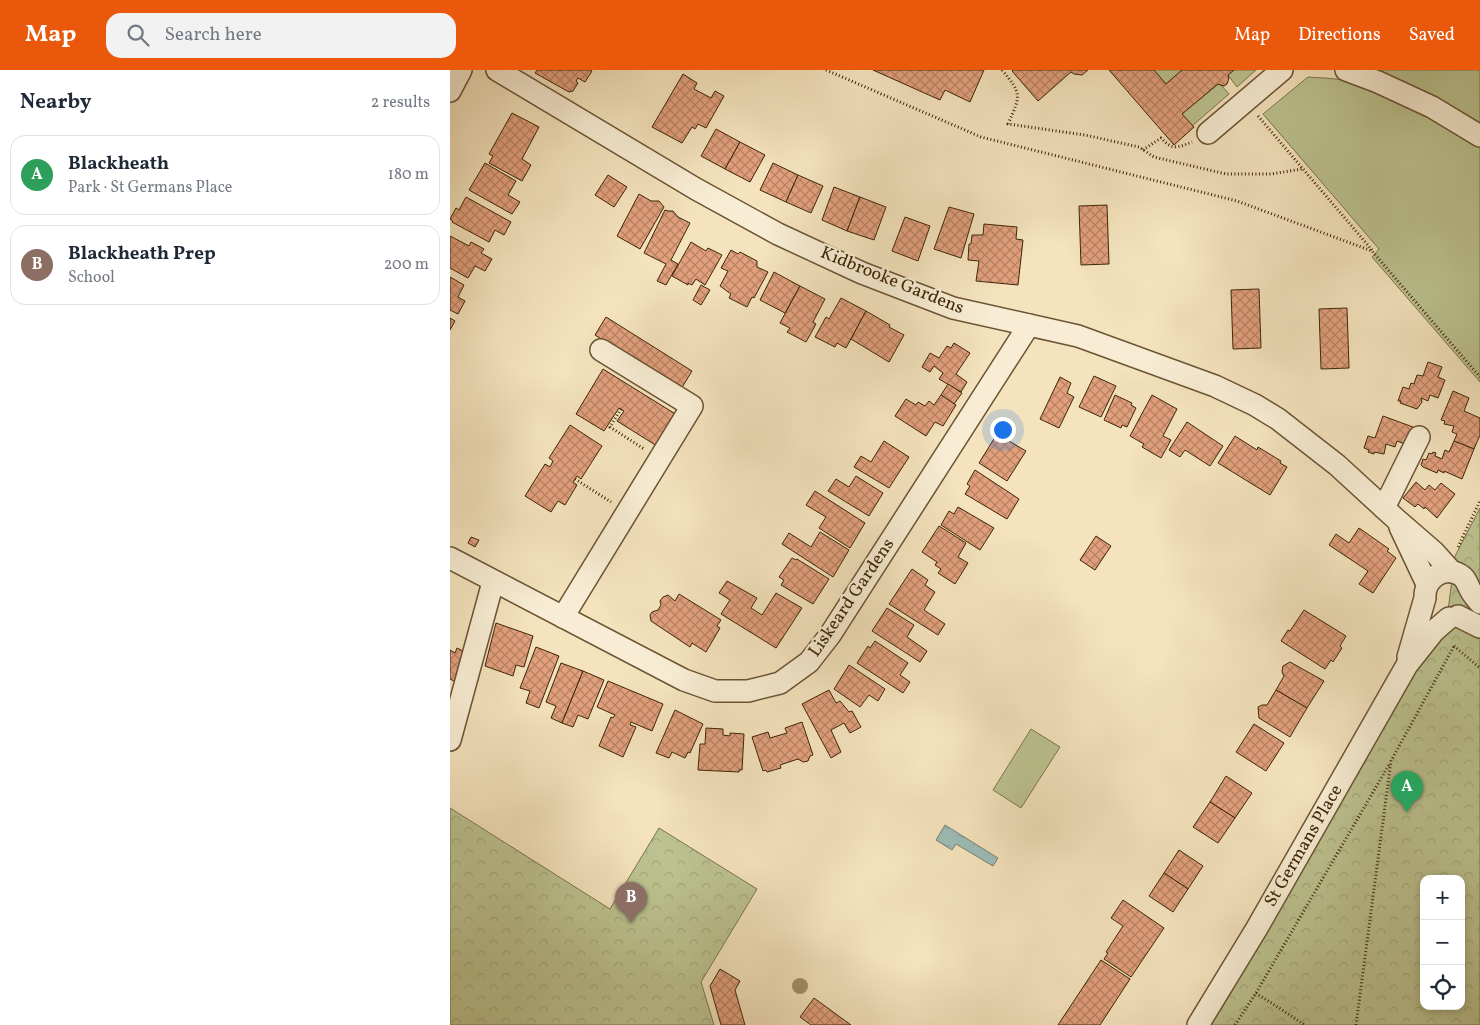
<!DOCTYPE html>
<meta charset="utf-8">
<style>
:root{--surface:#fff;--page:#f2f2f3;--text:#1f2937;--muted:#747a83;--line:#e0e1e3;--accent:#ea580c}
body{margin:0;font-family:Vollkorn,serif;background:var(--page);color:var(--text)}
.controls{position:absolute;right:15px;bottom:15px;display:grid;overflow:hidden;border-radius:10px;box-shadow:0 2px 8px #0003}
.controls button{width:45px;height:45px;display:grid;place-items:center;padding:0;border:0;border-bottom:1px solid var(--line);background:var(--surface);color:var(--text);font:25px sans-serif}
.you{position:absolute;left:552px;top:359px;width:18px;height:18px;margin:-12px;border:4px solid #fff;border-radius:50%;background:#1a73e8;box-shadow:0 0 0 8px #1a73e833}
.badge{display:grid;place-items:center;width:32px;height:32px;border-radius:50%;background:var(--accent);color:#fff;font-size:16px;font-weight:700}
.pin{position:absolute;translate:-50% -41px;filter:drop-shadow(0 1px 2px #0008)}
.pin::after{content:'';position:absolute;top:26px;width:18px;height:15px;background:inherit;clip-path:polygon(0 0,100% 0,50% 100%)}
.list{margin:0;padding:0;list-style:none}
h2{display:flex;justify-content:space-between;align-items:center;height:65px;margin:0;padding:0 20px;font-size:21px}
h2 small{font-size:16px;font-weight:400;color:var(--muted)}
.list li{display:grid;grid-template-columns:32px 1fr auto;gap:15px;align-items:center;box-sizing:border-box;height:80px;margin:0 10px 10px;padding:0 10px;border:1px solid var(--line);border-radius:15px}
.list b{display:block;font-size:19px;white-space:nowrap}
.list p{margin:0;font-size:16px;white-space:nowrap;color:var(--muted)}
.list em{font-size:16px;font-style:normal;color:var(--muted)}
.icon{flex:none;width:28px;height:28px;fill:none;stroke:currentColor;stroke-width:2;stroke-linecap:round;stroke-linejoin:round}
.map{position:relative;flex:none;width:1030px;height:955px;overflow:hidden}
header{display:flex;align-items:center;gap:30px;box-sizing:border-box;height:70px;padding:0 25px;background:var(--accent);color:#fff}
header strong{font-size:24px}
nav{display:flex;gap:28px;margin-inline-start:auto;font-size:18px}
.search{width:350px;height:45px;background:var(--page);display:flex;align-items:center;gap:12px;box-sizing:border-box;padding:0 18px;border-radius:15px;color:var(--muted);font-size:19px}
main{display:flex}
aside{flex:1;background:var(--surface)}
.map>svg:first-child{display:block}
.green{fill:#bcc390;stroke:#7c744b}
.park{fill:url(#park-crowns);stroke:#7c744b;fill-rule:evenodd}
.water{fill:url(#water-ripples);stroke:#778071}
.building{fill:url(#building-cross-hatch);stroke:#3d2506}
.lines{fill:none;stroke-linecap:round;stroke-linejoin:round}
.minor-casing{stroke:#6b5434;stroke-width:24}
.path{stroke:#3d2506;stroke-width:3;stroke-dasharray:1 2.5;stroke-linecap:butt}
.minor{stroke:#f8edd4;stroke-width:21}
.tree{fill:#a1906b}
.labels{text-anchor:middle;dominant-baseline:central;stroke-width:4.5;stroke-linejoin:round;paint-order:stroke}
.street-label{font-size:18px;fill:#3d2506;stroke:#f8edd4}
</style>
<header>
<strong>Map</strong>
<div class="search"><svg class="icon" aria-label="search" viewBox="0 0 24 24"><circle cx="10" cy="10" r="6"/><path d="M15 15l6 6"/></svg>Search here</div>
<nav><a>Map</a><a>Directions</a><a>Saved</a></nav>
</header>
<main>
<aside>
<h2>Nearby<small>2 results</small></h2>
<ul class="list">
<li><span class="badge" style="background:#2e9e5b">A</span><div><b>Blackheath</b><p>Park · St Germans Place</p></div><em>180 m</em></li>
<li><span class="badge" style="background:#8d6e63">B</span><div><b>Blackheath Prep</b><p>School</p></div><em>200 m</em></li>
</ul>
</aside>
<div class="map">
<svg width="1030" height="955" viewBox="0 0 1030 955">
<defs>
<pattern id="park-crowns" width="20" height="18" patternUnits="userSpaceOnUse" patternTransform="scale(1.25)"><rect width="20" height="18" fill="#bcc390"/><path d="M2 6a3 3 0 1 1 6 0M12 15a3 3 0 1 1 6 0" fill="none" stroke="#a2a77b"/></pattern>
<pattern id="water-ripples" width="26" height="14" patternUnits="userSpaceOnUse" patternTransform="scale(1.25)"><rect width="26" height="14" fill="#9dbdb8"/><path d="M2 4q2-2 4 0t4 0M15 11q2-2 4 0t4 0" fill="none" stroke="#88a29d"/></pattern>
<pattern id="building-cross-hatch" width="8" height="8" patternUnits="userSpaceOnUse" patternTransform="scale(1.25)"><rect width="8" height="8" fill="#e2a07d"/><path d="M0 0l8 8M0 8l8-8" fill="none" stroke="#b88264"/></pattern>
</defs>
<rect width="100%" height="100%" fill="#f4e3bd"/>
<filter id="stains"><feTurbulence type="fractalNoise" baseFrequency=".004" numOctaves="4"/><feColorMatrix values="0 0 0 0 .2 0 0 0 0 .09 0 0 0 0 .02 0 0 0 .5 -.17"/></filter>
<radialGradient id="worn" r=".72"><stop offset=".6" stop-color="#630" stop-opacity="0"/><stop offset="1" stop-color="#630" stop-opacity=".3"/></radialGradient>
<g class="green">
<polygon points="704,0 732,0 716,14"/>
<polygon points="784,0 806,0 787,17 778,5"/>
<polygon points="915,0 1030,0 1030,56"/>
<path d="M858 7C871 8 885 8 897 11 945 24 988 52 1030 76V312L922 187 929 179 813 44Z"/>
<polygon points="768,14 771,15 779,24 742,56 732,44"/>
<polygon points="581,659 610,677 571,738 543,720"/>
</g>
<g class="park">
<path d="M1030 438V955H758L971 593 995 564 1005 486ZM974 809H1011V936H974Z"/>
<polygon points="0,738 160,839 209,758 307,819 251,912 264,955 0,955"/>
</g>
<polygon class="water" points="495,755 548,788 543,796 506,774 502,780 486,770"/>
<g class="building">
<polygon points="87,0 140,0 142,1 135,12 128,8 126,11 128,13 123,21 119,22 85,3"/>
<polygon points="423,0 534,0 520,32 495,20 490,30"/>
<polygon points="563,0 638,0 632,5 624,4 621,2 588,31 562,1"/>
<polygon points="659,0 704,0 716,14 732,0 784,0 778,5 779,8 777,14 774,16 768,14 732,44 744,57 724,75"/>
<polygon points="233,4 247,13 244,19 261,28 265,21 274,26 256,58 248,54 245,59 242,57 232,73 202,57"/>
<polygon points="62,43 89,57 72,89 81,95 72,111 39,93 43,86 39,84"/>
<polygon points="266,59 290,72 275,99 251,86"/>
<polygon points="290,72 315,85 300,112 275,99"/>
<polygon points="35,93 66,111 58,125 70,132 62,144 19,120"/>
<polygon points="323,93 348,105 336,132 310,120"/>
<polygon points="158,105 177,117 164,137 145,125"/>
<polygon points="348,105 373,116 361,143 336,132"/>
<polygon points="384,117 410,127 397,161 372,150"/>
<polygon points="189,124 201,131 209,131 214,137 190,179 167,166"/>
<polygon points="16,127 61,152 54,165 45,160 39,172 2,152 3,151 0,149 6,138 9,140"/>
<polygon points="410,127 436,137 424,170 397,161"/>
<polygon points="657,135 659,194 631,195 629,136"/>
<polygon points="499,137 524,144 511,188 484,179"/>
<polygon points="215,140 218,141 223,141 228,147 240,153 221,190 228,194 216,215 207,211 216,194 194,183"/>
<polygon points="455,147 480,156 468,191 442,181"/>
<polygon points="534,154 567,157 566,169 573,170 568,215 526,211 529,191 518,190 519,174 521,174 522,165 533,165"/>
<polygon points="0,166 19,176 21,172 34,179 31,183 42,189 35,201 25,196 18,208 0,198"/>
<polygon points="241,172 256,181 258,178 272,185 255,215 246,209 242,215 238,213 238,215 222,206"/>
<polygon points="281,180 288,184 290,182 307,191 307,197 318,202 304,228 302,227 297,237 279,228 281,224 270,216 278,201 271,198"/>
<polygon points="324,202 350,216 335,243 310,230"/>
<polygon points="0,207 14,215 8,227 15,231 8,244 0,240"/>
<polygon points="251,215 260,220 251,235 243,230"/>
<polygon points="350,216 375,229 363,252 366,254 356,272 337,262 340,258 330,253"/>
<polygon points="809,219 811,278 783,279 781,220"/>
<polygon points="391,228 416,241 396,278 387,273 385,277 365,267 376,247 379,249"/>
<polygon points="897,238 899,298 871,299 869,239"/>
<polygon points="416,241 440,255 439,257 454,265 439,292 401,269"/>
<polygon points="156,247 242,301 231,319 145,265"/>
<polygon points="0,248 5,251 0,260"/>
<polygon points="504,273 520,283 506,304 517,312 511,322 489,309 493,303 484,296 480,302 472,297 480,283 489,288 497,276 501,278"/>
<polygon points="978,292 992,297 988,307 995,310 988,328 980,325 978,331 971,328 972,332 967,339 950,333 951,331 948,331 953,317 959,319 961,313 964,314 967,305 973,306"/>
<polygon points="153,299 227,345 207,376 167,351 174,341 169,338 154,361 126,344"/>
<polygon points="644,306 666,316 651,347 629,337"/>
<polygon points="610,307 621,313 617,323 624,327 609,358 590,349"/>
<polygon points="498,314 512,323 504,334 491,325"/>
<polygon points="1003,321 1019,328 1014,341 1030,348 1030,365 1024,379 1004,371 1007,364 1002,362 1004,356 994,354 995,351 991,350"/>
<polygon points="491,325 506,335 493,356 485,352 476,366 445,346 456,329 466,335 468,332 475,336 479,331 484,335"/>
<polygon points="665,325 682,333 681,335 686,338 677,357 672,355 671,358 654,350"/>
<polygon points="702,325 727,339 713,366 721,370 711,388 692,377 694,374 680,366"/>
<polygon points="933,346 963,357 957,375 947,371 945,377 936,374 934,384 924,382 924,384 918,382 919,380 914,378 918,366 925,368"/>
<polygon points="737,352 773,376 760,396 735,380 730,387 719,380"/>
<polygon points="120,355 152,376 131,409 127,406 123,412 127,415 115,435 108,431 101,442 75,426 95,394 100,397 103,391 99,388"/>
<polygon points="547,364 576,381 557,411 529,393"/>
<polygon points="785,366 807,380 808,377 831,391 830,393 837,397 820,425 768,393"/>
<polygon points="434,371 459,387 439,418 404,397 411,386 421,392"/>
<polygon points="1004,371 1024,379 1012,409 994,401 994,403 988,400 987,403 973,397 971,395 973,389 976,390 979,383 982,384 983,382 986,383 985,386 992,389 995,380 999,382"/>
<polygon points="525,400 569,429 557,449 515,424 520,416 517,414"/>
<polygon points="406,406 433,423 419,446 378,421 386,409 399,417"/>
<polygon points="966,412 975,420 979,415 985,420 991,413 1005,424 987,448 975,437 974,439 968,434 965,437 953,428"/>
<polygon points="365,421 415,453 400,478 369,458 376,447 356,435"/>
<polygon points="508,437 544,458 530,480 491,455 499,441 504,444"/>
<polygon points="489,456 516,473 508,487 518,493 505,514 488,503 491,499 485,495 487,492 472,482"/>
<polygon points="909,458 939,479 937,481 946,488 923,523 909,514 918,501 879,475 886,464 899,473"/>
<polygon points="370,462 399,480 383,507 332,474 339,463 361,477"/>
<polygon points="646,466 661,476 645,500 630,490"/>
<polygon points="21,467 29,470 25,477 18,473"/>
<polygon points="342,488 346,490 347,489 379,509 363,534 331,515 334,510 329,507"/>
<polygon points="462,499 478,510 475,515 485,522 474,540 495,554 488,565 439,534"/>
<polygon points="277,511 307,528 301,538 312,545 326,523 352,538 326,578 271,544 280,530 269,523"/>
<polygon points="229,524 271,550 267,556 270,558 256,582 242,573 240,577 201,551 200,545 202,542 208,540 211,535 210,531 213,527 218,525 225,531"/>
<polygon points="437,538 464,555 457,567 477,581 470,592 422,561"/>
<polygon points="854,540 896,566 890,576 892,578 883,592 881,590 875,599 831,571 838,560 840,561"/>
<polygon points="46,553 83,566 74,597 66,595 63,606 35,596"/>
<polygon points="425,571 458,593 450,605 460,612 453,623 407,593 418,576 420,578"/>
<polygon points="86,577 109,586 89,638 76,633 80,621 70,618"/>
<polygon points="7,578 17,583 16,589 4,611 0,609 0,580 5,583"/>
<polygon points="840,592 874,611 857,638 826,620 834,606 832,602 833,596"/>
<polygon points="111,593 133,601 112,653 101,648 106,636 96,632"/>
<polygon points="399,595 435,619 428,631 419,625 410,637 384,619"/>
<polygon points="133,601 154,610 138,649 128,645 123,657 112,653"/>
<polygon points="158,611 213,634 202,661 181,652 180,655 186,657 173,687 149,676 161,647 163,648 165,645 147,637"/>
<polygon points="379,620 386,633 390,631 399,642 402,641 411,657 400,663 394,653 381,660 391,682 381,688 352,634"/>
<polygon points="826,620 857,638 840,667 809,648 808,637 812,635 817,635"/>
<polygon points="225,640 253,654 240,683 238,682 235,688 222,682 219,688 206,683"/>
<polygon points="352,652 363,685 360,686 358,691 353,692 348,689 330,695 331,698 317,702 316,700 313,701 302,667 318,662 320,668 337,663 335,658"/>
<polygon points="804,654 834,673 816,701 786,682"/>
<polygon points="256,658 273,659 273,665 280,666 280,663 294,664 292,700 289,700 289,702 248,700 250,674 255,674"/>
<polygon points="776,706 802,723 785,748 760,732"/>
<polygon points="760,732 785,748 768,773 743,757"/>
<polygon points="729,780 753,796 738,819 714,803"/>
<polygon points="714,803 738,819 723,842 699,826"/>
<polygon points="673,830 714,858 681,907 654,889 658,883 656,882 673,856 661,848"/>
<polygon points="651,890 680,909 650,955 608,955"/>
<polygon points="270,899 290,911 285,920 295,955 271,955 260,916"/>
<polygon points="364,928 401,955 361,955 350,947"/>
</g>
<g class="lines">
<defs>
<g id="minor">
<polyline points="47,0 246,119 328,164 412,203 503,238 628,266 765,316 805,335 828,349 887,395 947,450 984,482 1002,502"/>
<polyline points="896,0 928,12 982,37 1030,66"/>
<polyline points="0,21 11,0"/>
<polyline points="758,63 832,0"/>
<polyline points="934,438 969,367"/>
<polyline points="950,457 977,514"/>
<polyline points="0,488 234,610 265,621 298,621 330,613 359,592 380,565 579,255"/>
<polyline points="1008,546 1030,557"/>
<polyline points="113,547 242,336 151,280"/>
<path d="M958 587 975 528C974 508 996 493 1013 507 1017 511 1018 516 1021 521 1023 525 1027 529 1030 533"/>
<polyline points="0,670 43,512"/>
<polyline points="748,955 807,858 957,595 984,561 999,548"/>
</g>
</defs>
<use href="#minor" class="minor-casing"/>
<g class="path">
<polyline points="376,0 531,67 787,131 922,181 1030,307"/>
<path d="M552 0C572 24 571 25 558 54L635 65 689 77 704 87 776 104H821L852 99"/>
<polyline points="808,46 922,180"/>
<path d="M693 80 711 68C722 80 727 78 742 72"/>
<polyline points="171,339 160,357 194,379"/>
<polyline points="125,409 161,432"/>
<polyline points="1008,477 1030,431"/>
<polyline points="1004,576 1030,598"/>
<polyline points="806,923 855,955"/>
<polyline points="785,955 806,923 940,693"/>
<polyline points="906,955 941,691 1004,576"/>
</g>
<use href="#minor" class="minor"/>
</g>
<circle class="tree" cx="350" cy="916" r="8"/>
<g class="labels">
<g class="street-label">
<text transform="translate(442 211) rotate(22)">Kidbrooke Gardens</text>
<text transform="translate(402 528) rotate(-56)">Liskeard Gardens</text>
<text transform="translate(854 776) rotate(-60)">St Germans Place</text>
</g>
</g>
<rect width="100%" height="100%" filter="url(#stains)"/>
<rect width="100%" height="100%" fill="url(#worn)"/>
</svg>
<div class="controls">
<button>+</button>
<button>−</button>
<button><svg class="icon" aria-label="locate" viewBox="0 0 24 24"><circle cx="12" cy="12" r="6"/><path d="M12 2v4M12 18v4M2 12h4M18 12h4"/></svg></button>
</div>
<div class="you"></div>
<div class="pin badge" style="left:957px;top:742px;background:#2e9e5b">A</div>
<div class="pin badge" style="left:181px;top:853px;background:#8d6e63">B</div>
</div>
</main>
